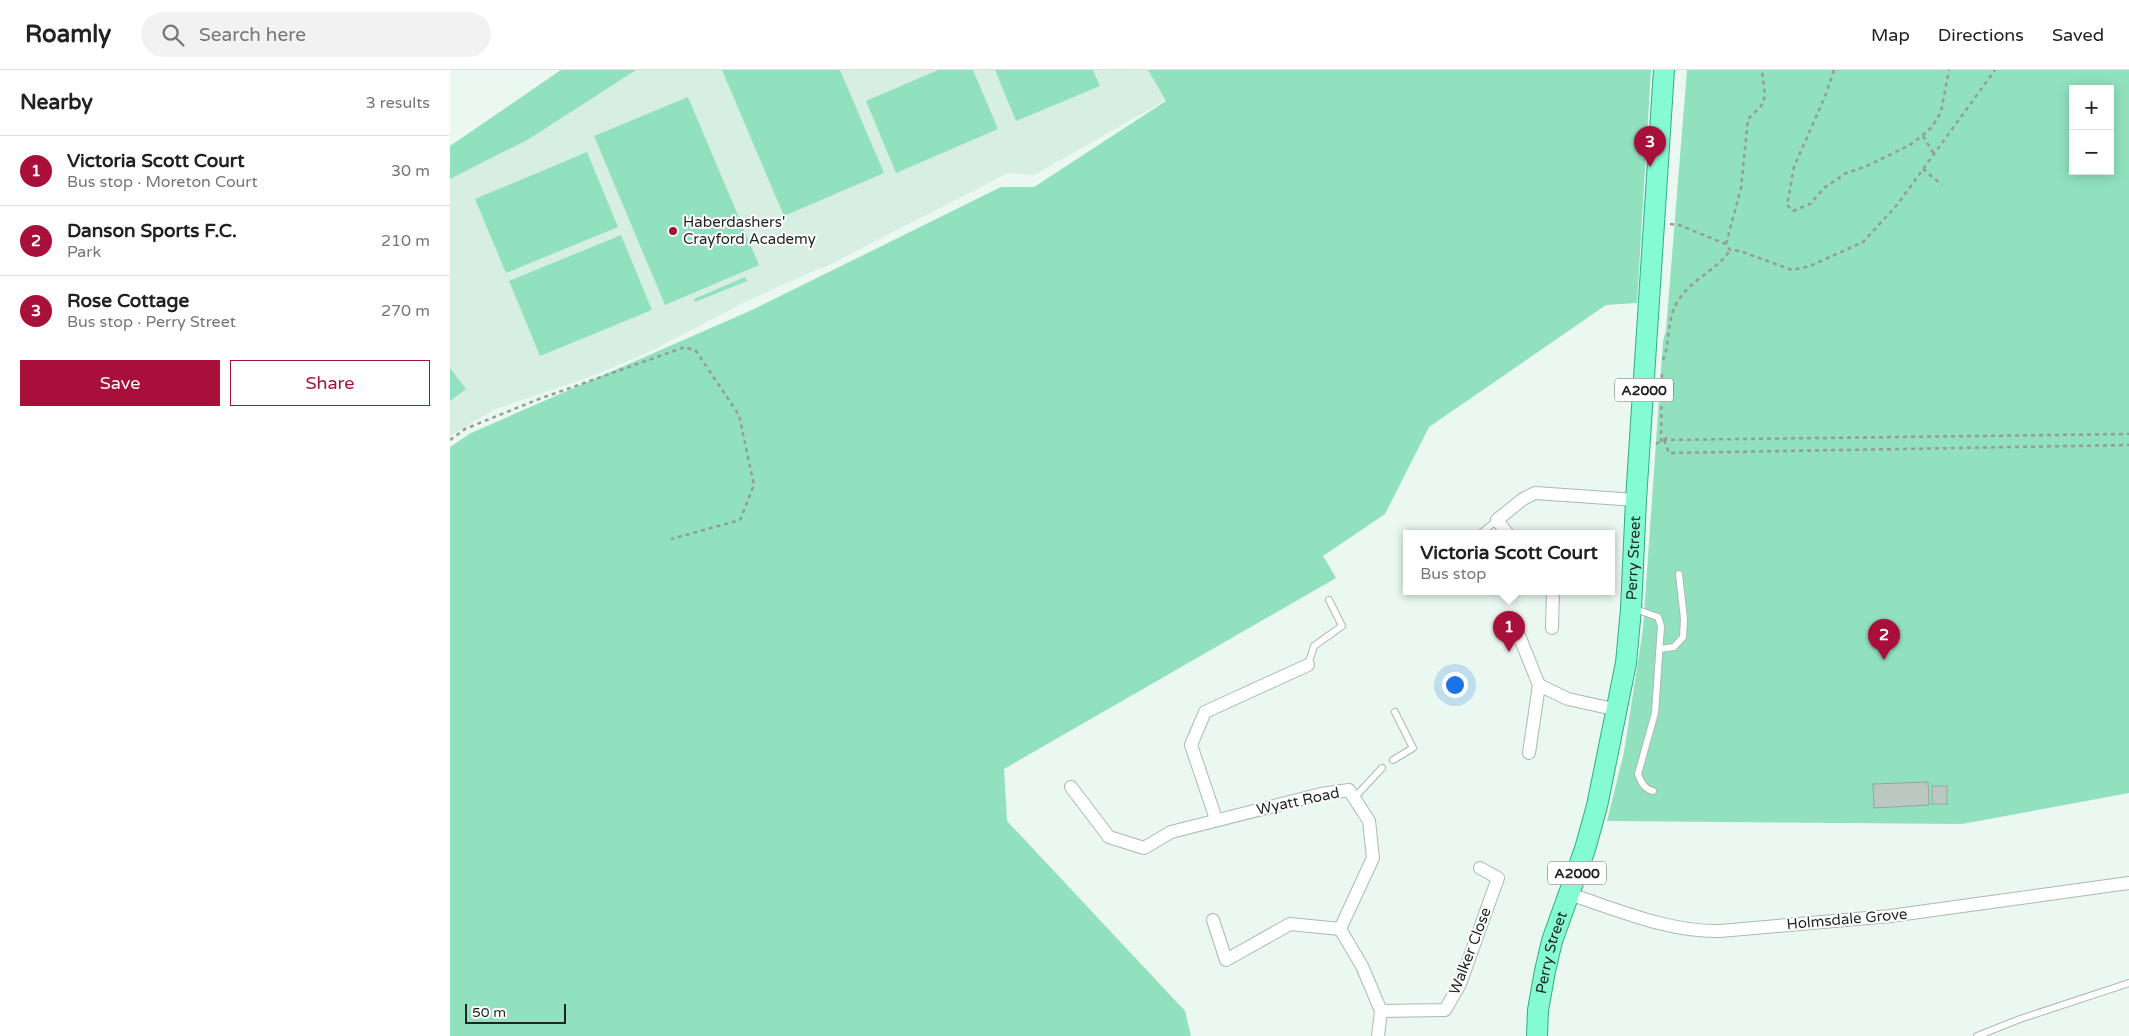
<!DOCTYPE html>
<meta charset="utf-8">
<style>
:root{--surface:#fff;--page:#f2f2f2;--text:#222;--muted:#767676;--line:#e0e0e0;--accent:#a81039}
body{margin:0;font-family:"Varela Round",sans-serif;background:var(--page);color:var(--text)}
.controls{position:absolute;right:15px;top:15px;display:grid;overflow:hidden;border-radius:0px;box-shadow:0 2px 12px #0003}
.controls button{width:45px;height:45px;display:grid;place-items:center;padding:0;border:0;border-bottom:1px solid var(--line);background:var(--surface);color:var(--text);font:25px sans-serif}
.scale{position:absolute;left:15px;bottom:12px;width:101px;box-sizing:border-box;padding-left:5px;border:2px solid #1f2422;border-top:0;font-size:14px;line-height:18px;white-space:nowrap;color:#1f2422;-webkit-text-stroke:4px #fff;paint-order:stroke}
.you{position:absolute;left:1004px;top:614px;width:18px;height:18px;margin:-12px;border:4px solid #fff;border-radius:50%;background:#1a73e8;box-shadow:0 0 0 8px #1a73e833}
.badge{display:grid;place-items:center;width:32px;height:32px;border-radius:50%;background:var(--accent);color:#fff;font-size:16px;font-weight:700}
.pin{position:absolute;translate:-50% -41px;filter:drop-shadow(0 1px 2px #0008)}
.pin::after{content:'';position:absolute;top:26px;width:18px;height:15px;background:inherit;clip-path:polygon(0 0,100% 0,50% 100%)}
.popup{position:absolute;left:953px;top:460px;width:212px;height:65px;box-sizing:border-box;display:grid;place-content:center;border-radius:0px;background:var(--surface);filter:drop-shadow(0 1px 4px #0005);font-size:16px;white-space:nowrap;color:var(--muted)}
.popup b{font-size:19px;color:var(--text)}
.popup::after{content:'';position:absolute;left:50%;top:100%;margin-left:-10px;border:10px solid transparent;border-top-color:var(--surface)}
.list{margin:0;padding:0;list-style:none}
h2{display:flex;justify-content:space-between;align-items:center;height:65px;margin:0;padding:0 20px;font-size:21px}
h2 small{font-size:16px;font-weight:400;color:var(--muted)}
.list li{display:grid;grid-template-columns:32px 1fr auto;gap:15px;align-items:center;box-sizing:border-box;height:70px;padding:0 20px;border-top:1px solid var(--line)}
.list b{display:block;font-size:19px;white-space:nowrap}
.list p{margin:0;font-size:16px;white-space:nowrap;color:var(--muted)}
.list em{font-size:16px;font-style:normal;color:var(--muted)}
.actions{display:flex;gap:10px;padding:15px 20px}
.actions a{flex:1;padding:11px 0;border:1px solid var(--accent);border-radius:0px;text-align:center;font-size:18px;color:var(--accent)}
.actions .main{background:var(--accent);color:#fff}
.icon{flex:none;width:28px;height:28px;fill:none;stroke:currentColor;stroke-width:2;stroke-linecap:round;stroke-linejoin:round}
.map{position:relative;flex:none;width:1679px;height:966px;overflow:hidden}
header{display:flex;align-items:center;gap:30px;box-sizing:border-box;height:70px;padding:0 25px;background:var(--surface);border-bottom:1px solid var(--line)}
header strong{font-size:24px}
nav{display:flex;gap:28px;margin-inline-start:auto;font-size:18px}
.search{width:350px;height:45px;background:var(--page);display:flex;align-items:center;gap:12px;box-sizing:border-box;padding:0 18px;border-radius:28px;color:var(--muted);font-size:19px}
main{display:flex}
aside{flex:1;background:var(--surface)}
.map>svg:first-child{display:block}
.built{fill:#d7eee3}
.green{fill:#91e1be;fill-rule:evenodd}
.building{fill:#bac8c1;stroke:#98a59f}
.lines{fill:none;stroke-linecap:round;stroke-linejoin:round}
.service-casing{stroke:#acb9b3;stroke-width:8}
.minor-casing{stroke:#acb9b3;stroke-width:14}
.primary-casing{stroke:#2dae84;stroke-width:22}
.path{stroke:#939d99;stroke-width:2.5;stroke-dasharray:4 4;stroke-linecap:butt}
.service{stroke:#fff;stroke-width:6}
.minor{stroke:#fff;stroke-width:12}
.primary{stroke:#85fbd4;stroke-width:20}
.poi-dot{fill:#a81039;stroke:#fff;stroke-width:2}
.labels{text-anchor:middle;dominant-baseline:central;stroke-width:4;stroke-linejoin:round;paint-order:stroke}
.shield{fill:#fff;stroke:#626664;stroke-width:1}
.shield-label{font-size:14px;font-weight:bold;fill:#1f2422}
.poi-label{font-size:15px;fill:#1f2422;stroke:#fff;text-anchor:start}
.street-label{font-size:15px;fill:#1f2422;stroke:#fff}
</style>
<header>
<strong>Roamly</strong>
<div class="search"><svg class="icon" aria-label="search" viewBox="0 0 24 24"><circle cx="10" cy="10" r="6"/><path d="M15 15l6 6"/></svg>Search here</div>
<nav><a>Map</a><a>Directions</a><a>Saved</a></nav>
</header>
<main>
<aside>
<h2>Nearby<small>3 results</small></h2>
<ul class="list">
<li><span class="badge">1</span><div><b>Victoria Scott Court</b><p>Bus stop · Moreton Court</p></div><em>30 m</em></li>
<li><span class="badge">2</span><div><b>Danson Sports F.C.</b><p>Park</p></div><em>210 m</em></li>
<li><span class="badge">3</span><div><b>Rose Cottage</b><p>Bus stop · Perry Street</p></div><em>270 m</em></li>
</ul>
<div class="actions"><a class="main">Save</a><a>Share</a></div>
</aside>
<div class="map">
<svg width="1679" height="966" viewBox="0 0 1679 966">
<rect width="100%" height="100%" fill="#eaf8f1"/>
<polygon class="built" points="114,0 698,0 716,30 584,105 558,103 371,199 370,198 295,232 197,283 140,307 45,339 0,366 0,76"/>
<g class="green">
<polygon points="111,0 186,0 79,69 0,109 0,76"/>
<polygon points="272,0 390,0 434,103 334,146"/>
<polygon points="488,0 523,0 548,59 446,103 416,31"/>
<polygon points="545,0 643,0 650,16 566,51"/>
<polygon points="698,0 1201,0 1187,233 1156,235 979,357 935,444 873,486 886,508 554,699 557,751 735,941 741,966 0,966 0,377 21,363 302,240 551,117 584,117 716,31"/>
<path d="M1237 0H1679V723L1512 754 1157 751 1174 682 1193 559 1213 271 1216 260ZM1623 19H1660V101H1623Z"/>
<polygon points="238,27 309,195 215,235 144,66"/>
<polygon points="137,82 168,157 56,203 25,129"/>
<polygon points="171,165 202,240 90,286 59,211"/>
<polygon points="295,207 297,211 245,232 244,229"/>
<polygon points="0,298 16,319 0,331"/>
</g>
<g class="building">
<polygon points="1478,712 1479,735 1424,738 1423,714"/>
<rect x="1482" y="716" width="15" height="18"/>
</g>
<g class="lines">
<defs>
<g id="service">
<polyline points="1031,463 1047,450"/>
<path d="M1185 539 1208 547 1211 556 1205 643 1188 704C1191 712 1194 719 1203 721"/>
<polyline points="1210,579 1224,577 1233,567 1234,549 1229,504"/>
<polyline points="858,595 864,576 892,556 879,530"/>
<polyline points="943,690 963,678 945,642"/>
<polyline points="904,728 932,698"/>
<polyline points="1527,966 1570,949 1679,913"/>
</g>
<g id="minor">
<polyline points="1057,463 1047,450 1073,429 1085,423 1186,430"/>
<polyline points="1066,558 1089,615 1079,683"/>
<polyline points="1102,558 1103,521"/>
<polyline points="1089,615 1118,629 1168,640"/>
<polyline points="621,717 659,767 694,778 721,762 871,724 899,720 919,751 923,788 890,859 912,896 931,941 928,966"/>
<polyline points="766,749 741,675 755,642 858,595"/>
<path d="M1119 824C1169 840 1218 862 1270 861L1440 846 1679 813"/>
<polyline points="763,850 776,890 840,854 890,859"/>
<polyline points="931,941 995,940 1010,914 1048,808 1030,798"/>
</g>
<g id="primary">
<path id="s1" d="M1087 966 1088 940 1095 901 1102 871 1135 779 1147 736 1176 593 1181 539 1186 430 1214 0"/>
</g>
</defs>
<use href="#service" class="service-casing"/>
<use href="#minor" class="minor-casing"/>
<use href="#primary" class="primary-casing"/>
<g class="path">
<polyline points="1384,0 1376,24 1344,97 1337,135 1343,141 1360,134 1374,118 1396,103 1417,96 1460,75 1473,65 1482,57 1491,42 1499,0"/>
<polyline points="1473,66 1484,84"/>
<polyline points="1473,99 1492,115"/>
<polyline points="1220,154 1229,155 1276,174 1280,180 1290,181 1342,200 1360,196 1413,172 1447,135 1545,0"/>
<polyline points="1276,174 1291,118 1298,49 1312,35 1315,26 1312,0"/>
<path d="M1213 290C1221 271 1216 249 1228 231 1241 209 1269 199 1280 180"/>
<polyline points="0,370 15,359 89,329 235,277 246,281 289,345 304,415 290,450 221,469"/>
<polyline points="1214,370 1219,383 1679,375"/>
<polyline points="1214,370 1218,366"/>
<polyline points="1211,372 1212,301"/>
<polyline points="1206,374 1214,370 1679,364"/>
</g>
<use href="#service" class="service"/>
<use href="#minor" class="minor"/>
<use href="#primary" class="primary"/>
</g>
<circle class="poi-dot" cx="223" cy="161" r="5"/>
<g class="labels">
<g class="shield">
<rect x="1165" y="308.5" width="58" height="23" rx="4"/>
<rect x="1098" y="791.5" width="58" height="23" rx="4"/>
</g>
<g class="shield-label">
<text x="1194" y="320">A2000</text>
<text x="1127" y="803">A2000</text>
</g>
<g class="poi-label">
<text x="233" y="152">Haberdashers'<tspan x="233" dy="17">Crayford Academy</tspan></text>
</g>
<g class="street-label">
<text stroke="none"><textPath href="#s1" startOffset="490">Perry Street</textPath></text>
<text transform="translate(848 731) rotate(-12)">Wyatt Road</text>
<text transform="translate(1397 849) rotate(-5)">Holmsdale Grove</text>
<text transform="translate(1020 881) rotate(-69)">Walker Close</text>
<text stroke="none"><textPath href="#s1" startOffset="85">Perry Street</textPath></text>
</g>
</g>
</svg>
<div class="controls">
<button>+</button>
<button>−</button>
</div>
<div class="scale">50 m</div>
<div class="you"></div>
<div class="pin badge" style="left:1059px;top:582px">1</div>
<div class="popup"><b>Victoria Scott Court</b>Bus stop</div>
<div class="pin badge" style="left:1434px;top:590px">2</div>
<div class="pin badge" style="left:1200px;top:97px">3</div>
</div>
</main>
